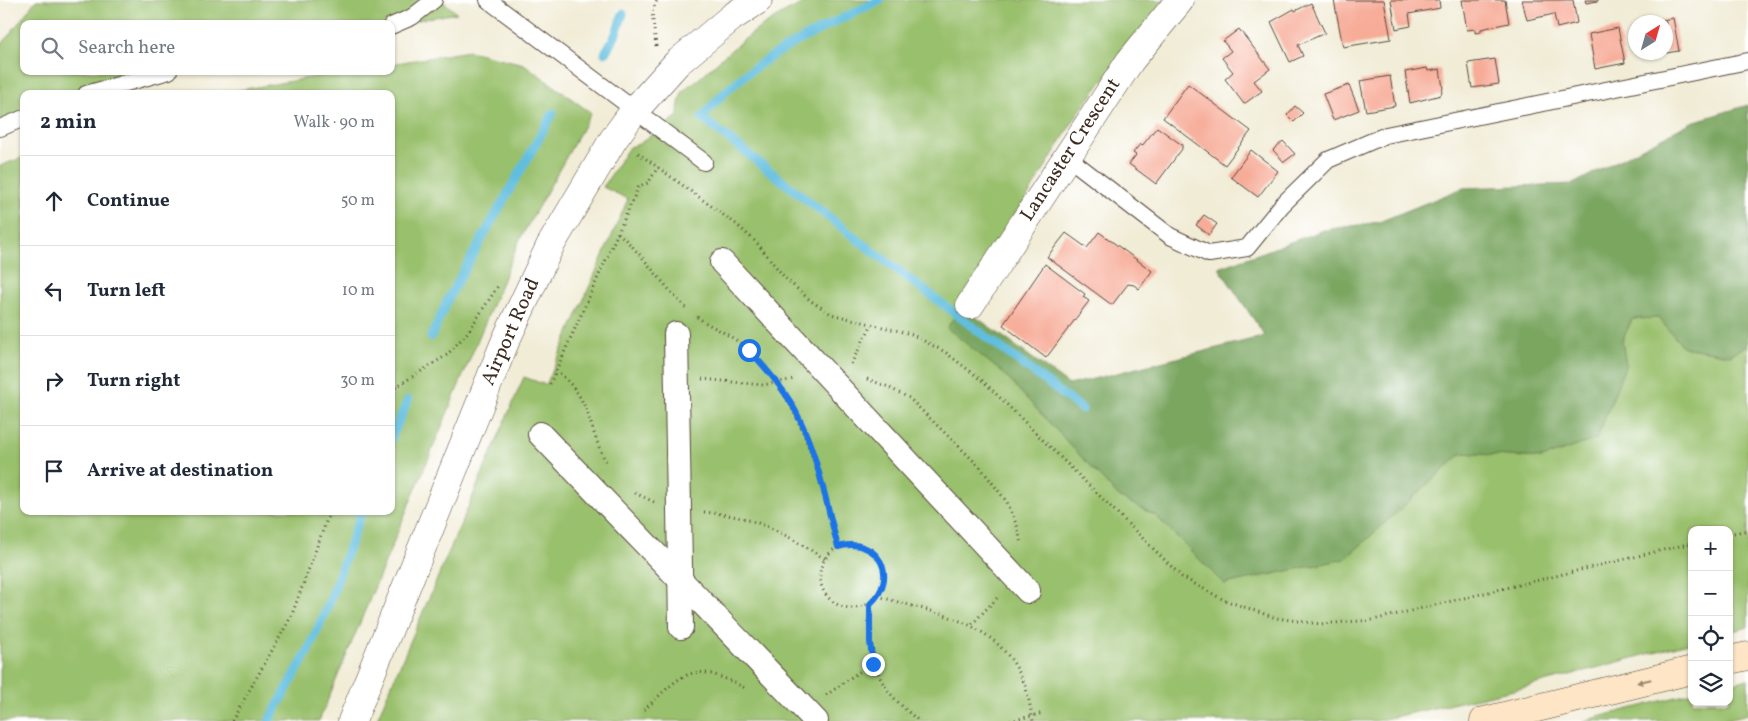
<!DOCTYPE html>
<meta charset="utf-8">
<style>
:root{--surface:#fff;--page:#f2f2f3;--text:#1f2937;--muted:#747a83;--line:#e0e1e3}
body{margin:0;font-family:Vollkorn,serif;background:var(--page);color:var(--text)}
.controls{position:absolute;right:15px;bottom:15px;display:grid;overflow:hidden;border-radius:10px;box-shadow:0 1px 4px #0004}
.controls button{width:45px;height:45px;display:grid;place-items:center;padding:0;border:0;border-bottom:1px solid var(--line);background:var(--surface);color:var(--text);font:25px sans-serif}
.compass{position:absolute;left:1628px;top:15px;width:45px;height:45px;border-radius:50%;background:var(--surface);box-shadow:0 1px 4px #0004;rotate:37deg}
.stop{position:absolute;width:15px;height:15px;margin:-11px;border:4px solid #1a73e8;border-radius:50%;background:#fff}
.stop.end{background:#1a73e8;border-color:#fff;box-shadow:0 1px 5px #0008}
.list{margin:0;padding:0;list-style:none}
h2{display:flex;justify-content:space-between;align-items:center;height:65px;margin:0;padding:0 20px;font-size:21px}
h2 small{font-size:16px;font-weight:400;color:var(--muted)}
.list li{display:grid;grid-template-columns:32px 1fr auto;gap:15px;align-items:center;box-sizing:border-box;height:90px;padding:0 20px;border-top:1px solid var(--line)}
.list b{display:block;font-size:19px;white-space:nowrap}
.list em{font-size:16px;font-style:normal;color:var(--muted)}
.icon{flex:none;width:28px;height:28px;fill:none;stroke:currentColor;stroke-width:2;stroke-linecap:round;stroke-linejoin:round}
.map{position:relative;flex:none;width:1748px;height:721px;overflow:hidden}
.search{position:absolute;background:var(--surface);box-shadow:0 1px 4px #0004;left:20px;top:20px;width:375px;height:55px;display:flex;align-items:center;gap:12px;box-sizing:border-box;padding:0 18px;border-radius:10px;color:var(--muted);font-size:19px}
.panel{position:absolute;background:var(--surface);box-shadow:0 1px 4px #0004;left:20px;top:90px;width:375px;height:425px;border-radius:10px}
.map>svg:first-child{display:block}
.green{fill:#99c06c;stroke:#6a7545}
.forest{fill:#7aa660;stroke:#5a683f}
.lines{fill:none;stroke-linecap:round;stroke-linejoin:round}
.stream{stroke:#61bedf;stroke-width:9}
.building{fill:#f7ac98}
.service-casing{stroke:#56473a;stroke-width:18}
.pedestrian-casing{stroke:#56473a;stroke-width:26}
.minor-casing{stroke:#56473a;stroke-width:29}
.tertiary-casing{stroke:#56473a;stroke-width:29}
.secondary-casing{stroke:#56473a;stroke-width:29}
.path{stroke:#56473a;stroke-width:3;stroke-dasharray:1 4;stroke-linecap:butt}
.service{stroke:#fff;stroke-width:16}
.pedestrian{stroke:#fff;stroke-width:24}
.minor{stroke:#fff;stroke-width:28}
.tertiary{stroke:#fff;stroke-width:28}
.secondary{stroke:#fde5c5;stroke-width:28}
.oneway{fill:#9c8872}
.route{stroke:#1a73e8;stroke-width:6}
.labels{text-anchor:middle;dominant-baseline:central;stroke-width:4;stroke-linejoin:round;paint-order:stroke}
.street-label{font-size:20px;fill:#3b2a1e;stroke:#fff}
</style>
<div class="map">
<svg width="1748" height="721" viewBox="0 0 1748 721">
<rect width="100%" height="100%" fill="#fff"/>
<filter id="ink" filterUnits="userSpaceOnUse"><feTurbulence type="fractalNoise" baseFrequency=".02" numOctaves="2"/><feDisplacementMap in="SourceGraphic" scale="10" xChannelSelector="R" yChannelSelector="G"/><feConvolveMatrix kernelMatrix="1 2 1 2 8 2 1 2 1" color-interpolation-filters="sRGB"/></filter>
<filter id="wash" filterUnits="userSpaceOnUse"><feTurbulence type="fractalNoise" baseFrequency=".0096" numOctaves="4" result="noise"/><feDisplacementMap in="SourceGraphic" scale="20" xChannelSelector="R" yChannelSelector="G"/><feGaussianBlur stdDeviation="1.12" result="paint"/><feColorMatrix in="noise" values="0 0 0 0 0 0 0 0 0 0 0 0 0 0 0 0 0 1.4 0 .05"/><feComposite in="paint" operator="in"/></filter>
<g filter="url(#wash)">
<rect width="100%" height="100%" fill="#f1ecd6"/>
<g class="green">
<polygon points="36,0 441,0 457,13 391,25 24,24 24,71 157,71 70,94 24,94 24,114 0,124 0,47"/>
<path d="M811 0H1165L1078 113 948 328 1003 373 1119 497 1156 516 1224 584 1345 559 1462 453 1542 458 1625 365 1622 341 1632 319 1659 318 1683 347 1730 355 1748 345V627L1729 632V530H1692V642L1518 689 1376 721H376L524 377 546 385 628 199 603 187 629 147 639 144 678 116C678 108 679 98 684 90 688 85 697 81 702 76 735 45 769 17 811 0Z"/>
<polygon points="469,51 524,64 591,113 519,241 319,721 0,721 0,166 24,157 24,511 391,511 391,94 217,94 349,71 391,71 391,64"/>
<polygon points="1748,679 1748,714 1720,721 1583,721 1692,693 1692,702 1729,702 1729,684"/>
</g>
<polygon class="forest" points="1748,105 1748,345 1730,355 1683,347 1659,318 1632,319 1622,341 1626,364 1597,439 1542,458 1462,453 1345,559 1224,584 1156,516 1119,497 1003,373 947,328 961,306 1069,385 1265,336 1219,268 1324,230 1379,222 1463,188 1573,184 1692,122"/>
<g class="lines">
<g class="stream">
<path d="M880 0C817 31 745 61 702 118L871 250 1082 409"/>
<polyline points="605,53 615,36 623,14"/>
<polyline points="431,337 449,297 553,113"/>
<polyline points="391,439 408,400"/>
<polyline points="269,721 308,651 329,603 362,511"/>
</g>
</g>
<g id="blocks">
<g class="building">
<polygon points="1334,0 1384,0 1391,39 1343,47"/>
<polygon points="1391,0 1439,0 1440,8 1409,14 1411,26 1396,29"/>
<polygon points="1462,0 1505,0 1509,23 1481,29 1481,32 1475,33 1475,29 1467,30"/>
<polygon points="1522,0 1573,0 1577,23 1557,28 1554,14 1527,20"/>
<polygon points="1585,0 1598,0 1598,1 1586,3"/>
<polygon points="1311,3 1325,33 1298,45 1303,56 1290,62 1271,22 1294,9 1295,11"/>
<polygon points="1673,18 1679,51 1666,53 1666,22 1652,22"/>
<polygon points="1618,28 1625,63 1595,69 1589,34"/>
<polygon points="1239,29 1270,69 1254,81 1262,91 1244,104 1225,79 1233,72 1222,58 1231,51 1223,41"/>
<polygon points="1495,59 1499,84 1472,88 1468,63"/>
<polygon points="1427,68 1428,71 1440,69 1443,88 1441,95 1410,103 1405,72"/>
<polygon points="1390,76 1395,106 1366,111 1360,81"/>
<polygon points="1188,84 1251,131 1225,165 1163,118"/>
<polygon points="1349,85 1359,110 1333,120 1323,94"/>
<polygon points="1295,106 1303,113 1294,122 1287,115"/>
<polygon points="1157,127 1182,145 1182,149 1156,184 1129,164 1136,155 1133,153 1140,144 1142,146"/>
<polygon points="1283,141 1295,154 1284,162 1273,150"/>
<polygon points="1251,150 1278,171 1258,197 1231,177"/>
<polygon points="1204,215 1217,224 1209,235 1196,225"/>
<polygon points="1099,232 1152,271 1139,289 1134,285 1128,284 1112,305 1047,257 1066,233 1087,248"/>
<polygon points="1045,264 1085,294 1083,297 1089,301 1046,358 1003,325"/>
</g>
</g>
</g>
<g filter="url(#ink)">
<use href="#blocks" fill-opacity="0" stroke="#56473a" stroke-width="1"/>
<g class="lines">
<defs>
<g id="service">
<polyline points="488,0 704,162"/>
<polyline points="391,26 412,17 434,0"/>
<polyline points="86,94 169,71"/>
<polyline points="0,128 24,118"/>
<polyline points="1066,156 1170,236 1209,254 1247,248 1282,205 1328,160 1386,135 1748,61"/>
</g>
<g id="pedestrian">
<polyline points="722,262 1028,591"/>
<polyline points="676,334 681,627"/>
<polyline points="540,434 816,721"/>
</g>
<polyline id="minor" points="970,305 1130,61 1180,0"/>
<polyline id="tertiary" points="352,721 505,342 550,246 613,140 634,111 677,63 732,17 758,0"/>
<g id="secondary">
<polyline points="1729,660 1748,656"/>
<polyline points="1484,721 1692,670"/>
</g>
</defs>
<use href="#service" class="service-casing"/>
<use href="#pedestrian" class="pedestrian-casing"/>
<use href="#minor" class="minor-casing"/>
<use href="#tertiary" class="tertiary-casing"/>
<use href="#secondary" class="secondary-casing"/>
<g class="path">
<polyline points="656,46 652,12 657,0"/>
<polyline points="638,153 736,224 757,243 785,278 811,301 831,314 911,334 945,352 983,381 1182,577 1224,600 1276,618 1320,624 1373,620 1692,543"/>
<path d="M618 233C644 255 663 286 688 310"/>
<path d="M697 317C714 329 733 335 748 350 804 401 819 477 838 547"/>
<polyline points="851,364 871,326"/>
<path d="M556 370C595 402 586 428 608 465"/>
<polyline points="702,379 763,385 795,379"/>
<polyline points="867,379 886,386 909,398 980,467 1007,502 1018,528 1021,544"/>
<polyline points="550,384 639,186 648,183 658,167"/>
<polyline points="391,390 447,355 468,332 498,286"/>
<polyline points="635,493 654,502"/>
<path d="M704 512C758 517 780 531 825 559"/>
<polyline points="1729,534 1748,530"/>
<circle cx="852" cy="576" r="32"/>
<path d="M878 596C933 614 992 617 1021 676 1028 691 1030 706 1033 721"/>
<path d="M870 604C871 663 871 682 919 721"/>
<polyline points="972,624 999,596"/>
<path d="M826 695C842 685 855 672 873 665"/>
<path d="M644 710C687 669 692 661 747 689"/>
<polyline points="232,721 291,617 330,511"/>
<polyline points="1010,721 1044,713"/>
</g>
<use href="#service" class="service"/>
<use href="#pedestrian" class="pedestrian"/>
<use href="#minor" class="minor"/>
<use href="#tertiary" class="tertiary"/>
<use href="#secondary" class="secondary"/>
</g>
<defs><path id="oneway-solid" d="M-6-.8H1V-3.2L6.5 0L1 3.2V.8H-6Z" transform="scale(1.25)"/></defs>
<use class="oneway" href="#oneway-solid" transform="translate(1644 681) rotate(166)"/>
</g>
<g class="lines" filter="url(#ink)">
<path class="route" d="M749 350C764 366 778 382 790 401 816 444 825 499 838 547 877 536 901 576 870 604V642L873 664"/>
</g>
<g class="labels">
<g class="street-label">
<text transform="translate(1071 150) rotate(-57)">Lancaster Crescent</text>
<text transform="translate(511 332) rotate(-66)">Airport Road</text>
</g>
</g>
</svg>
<div class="controls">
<button>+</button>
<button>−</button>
<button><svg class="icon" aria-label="locate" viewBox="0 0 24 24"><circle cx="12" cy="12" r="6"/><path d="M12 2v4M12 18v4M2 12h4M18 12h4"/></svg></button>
<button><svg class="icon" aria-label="layers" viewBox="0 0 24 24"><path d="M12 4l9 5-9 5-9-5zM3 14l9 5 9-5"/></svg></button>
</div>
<svg class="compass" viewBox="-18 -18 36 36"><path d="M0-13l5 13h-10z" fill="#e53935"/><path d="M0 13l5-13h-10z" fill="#747a83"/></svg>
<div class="stop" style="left:749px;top:350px"></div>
<div class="stop end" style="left:873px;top:664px"></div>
<div class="search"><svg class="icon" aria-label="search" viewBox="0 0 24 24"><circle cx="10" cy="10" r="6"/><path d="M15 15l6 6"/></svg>Search here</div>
<section class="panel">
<h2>2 min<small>Walk · 90 m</small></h2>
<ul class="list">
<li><svg class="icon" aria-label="ahead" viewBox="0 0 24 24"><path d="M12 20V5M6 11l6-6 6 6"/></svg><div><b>Continue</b></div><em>50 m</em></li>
<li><svg class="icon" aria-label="left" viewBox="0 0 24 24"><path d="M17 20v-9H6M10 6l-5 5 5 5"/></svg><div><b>Turn left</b></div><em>10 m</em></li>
<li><svg class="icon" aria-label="right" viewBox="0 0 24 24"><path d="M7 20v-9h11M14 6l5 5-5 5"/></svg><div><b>Turn right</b></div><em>30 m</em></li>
<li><svg class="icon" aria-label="arrive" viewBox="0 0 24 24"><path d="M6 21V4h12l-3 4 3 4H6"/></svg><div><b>Arrive at destination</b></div></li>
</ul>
</section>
</div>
